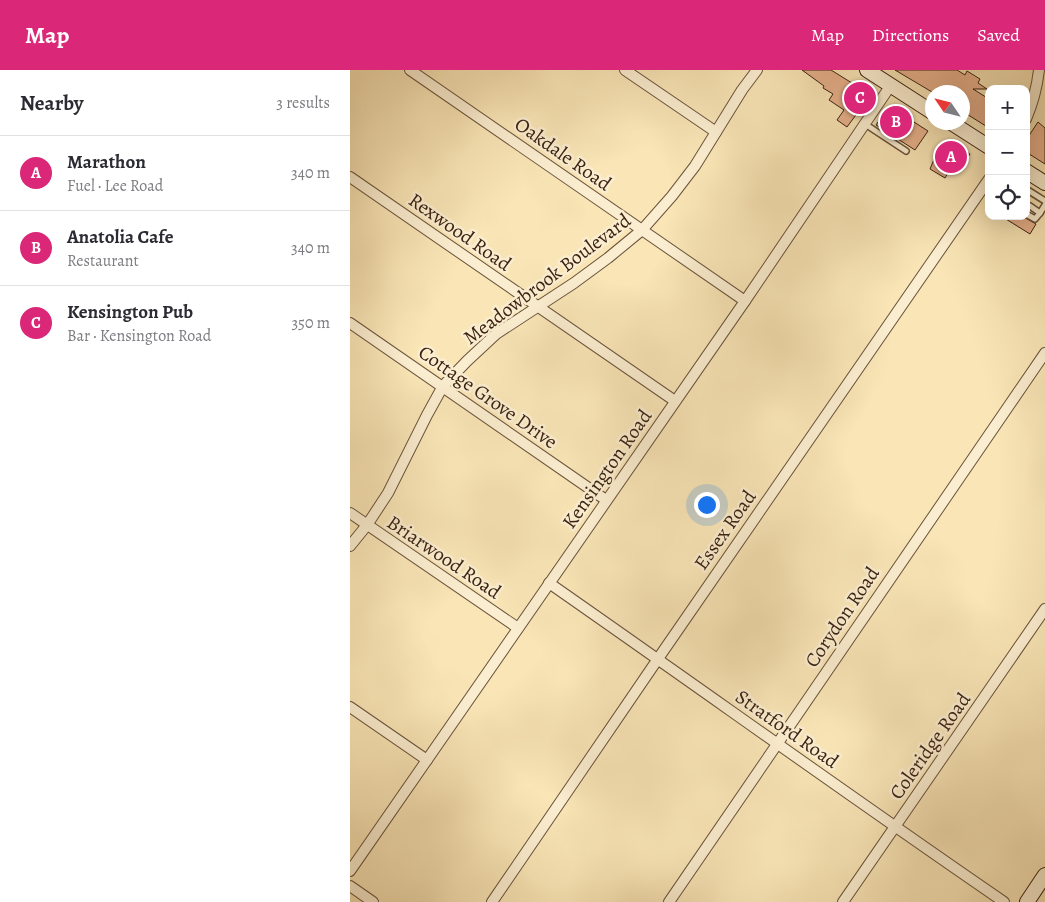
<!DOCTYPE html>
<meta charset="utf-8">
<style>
:root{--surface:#fff;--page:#f2f2f3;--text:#2b2b33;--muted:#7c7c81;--line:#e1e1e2;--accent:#db2777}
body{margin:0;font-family:Alegreya,serif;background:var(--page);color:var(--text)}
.controls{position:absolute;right:15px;top:15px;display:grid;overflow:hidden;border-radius:10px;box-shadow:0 5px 20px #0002}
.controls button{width:45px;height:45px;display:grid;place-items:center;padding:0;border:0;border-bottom:1px solid var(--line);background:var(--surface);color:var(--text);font:25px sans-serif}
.compass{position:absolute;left:575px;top:15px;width:45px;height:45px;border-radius:50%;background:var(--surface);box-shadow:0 5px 20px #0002;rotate:305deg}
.you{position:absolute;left:356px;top:434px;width:18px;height:18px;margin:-12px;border:4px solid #fff;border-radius:50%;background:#1a73e8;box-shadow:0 0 0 8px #1a73e833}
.badge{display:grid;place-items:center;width:32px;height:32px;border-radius:50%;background:var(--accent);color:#fff;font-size:16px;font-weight:700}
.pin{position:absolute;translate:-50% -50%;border:2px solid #fff;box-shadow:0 1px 5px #0006}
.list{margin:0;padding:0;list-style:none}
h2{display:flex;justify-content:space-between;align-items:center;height:65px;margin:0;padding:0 20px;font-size:21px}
h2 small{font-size:16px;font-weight:400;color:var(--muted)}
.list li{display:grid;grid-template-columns:32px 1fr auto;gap:15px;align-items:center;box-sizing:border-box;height:75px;padding:0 20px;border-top:1px solid var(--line)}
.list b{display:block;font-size:19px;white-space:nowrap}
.list p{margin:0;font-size:16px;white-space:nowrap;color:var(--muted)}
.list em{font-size:16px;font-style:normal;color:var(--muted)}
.icon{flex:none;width:28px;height:28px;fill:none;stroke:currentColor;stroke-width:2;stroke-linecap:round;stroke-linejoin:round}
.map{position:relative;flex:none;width:695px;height:832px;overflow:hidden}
header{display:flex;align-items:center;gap:30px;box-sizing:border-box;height:70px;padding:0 25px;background:var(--accent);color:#fff}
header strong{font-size:24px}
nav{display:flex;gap:28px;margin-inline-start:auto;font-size:18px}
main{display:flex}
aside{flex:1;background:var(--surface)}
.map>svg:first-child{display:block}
.building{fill:#e7b18c;stroke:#3b2213}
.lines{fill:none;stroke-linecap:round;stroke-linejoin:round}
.lane-casing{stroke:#6a533c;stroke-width:8}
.street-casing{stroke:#6a533c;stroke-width:12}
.secondary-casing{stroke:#3b2213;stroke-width:16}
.lane{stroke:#fbeed0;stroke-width:5}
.street{stroke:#fbeed0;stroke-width:10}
.secondary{stroke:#fbeed0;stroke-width:14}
.labels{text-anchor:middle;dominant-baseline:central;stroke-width:5;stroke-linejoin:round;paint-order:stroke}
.street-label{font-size:20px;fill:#3b2213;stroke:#fbeed0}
</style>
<header>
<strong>Map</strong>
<nav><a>Map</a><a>Directions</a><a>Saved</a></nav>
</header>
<main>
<aside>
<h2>Nearby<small>3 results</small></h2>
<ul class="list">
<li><span class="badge">A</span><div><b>Marathon</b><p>Fuel · Lee Road</p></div><em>340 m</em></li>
<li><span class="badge">B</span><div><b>Anatolia Cafe</b><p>Restaurant</p></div><em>340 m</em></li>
<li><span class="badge">C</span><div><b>Kensington Pub</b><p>Bar · Kensington Road</p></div><em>350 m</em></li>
</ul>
</aside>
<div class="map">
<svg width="695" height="832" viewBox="0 0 695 832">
<rect width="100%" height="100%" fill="#f9e5b6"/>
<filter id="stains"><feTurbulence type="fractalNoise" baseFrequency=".004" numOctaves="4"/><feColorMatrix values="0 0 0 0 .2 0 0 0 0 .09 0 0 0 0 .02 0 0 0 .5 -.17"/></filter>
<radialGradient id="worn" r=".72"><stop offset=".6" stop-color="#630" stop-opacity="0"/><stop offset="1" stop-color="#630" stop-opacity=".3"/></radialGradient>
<g class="building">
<polygon points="452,0 481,0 518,23 520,26 497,57 487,50 494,40 479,30 483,24 473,18 474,16"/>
<polygon points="545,0 607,0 615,5 617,1 630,9 628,13 637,19 623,19 639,29 639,58 612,41 612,22 582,22"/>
<polygon points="539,36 578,61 565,80 526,55"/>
<polygon points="688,52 695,58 695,94 676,82 676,70"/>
<polygon points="605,74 620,84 610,99 603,95 595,108 580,99 585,87 594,92"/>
<polygon points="651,146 672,146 686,154 680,164"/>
</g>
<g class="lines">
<defs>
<g id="lane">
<polyline points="515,54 556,81"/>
<polyline points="676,119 695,131"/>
<polyline points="680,136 690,143 695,135"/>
<polyline points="676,144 685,149 690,143"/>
</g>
<g id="street">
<polyline points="60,0 395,231"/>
<polyline points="275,0 366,62"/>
<path d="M676 49C683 33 687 17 689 0"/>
<polyline points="0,107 325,331"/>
<polyline points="0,253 256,430"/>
<polyline points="0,443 168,558"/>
<polyline points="0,476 17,455 38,423 77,345 93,316 117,291 146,264 224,213 258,188 292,160 322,126 345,96 392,20 407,0"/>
<path d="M199 513C351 619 501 727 654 832"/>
<polyline points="0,637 77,690"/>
<polyline points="0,801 395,231 541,15"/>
<polyline points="0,816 23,832"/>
<polyline points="142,832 314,580 639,109"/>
<polyline points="319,832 695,283"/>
<polyline points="493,832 695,539"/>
</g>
<g id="secondary">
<polyline points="517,0 582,42"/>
<polyline points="600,52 639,77"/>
<polyline points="676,101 695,113"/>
<polyline points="677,832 695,805"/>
</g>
</defs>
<use href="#lane" class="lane-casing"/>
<use href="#street" class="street-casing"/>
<use href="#secondary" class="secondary-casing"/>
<use href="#lane" class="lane"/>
<use href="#street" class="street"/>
<use href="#secondary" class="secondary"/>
</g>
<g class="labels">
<g class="street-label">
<text transform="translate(213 84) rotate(35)">Oakdale Road</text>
<text transform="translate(110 162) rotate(35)">Rexwood Road</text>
<text transform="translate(197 209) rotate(-37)">Meadowbrook Boulevard</text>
<text transform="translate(138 327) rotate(35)">Cottage Grove Drive</text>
<text transform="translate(257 399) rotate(-55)">Kensington Road</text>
<text transform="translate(375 460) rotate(-55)">Essex Road</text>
<text transform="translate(94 487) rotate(34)">Briarwood Road</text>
<text transform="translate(492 547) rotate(-56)">Corydon Road</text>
<text transform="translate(437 659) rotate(35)">Stratford Road</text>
<text transform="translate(580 676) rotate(-55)">Coleridge Road</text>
</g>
</g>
<rect width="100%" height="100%" filter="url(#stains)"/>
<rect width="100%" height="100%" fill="url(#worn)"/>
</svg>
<div class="controls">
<button>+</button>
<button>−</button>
<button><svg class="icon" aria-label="locate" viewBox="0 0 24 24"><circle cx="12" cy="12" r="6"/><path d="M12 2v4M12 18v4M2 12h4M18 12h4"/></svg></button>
</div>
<svg class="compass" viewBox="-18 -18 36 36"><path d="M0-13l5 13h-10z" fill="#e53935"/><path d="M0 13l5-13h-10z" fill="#7c7c81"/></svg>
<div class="you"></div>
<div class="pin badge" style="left:601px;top:87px">A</div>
<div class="pin badge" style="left:546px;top:52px">B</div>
<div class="pin badge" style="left:510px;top:28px">C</div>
</div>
</main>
